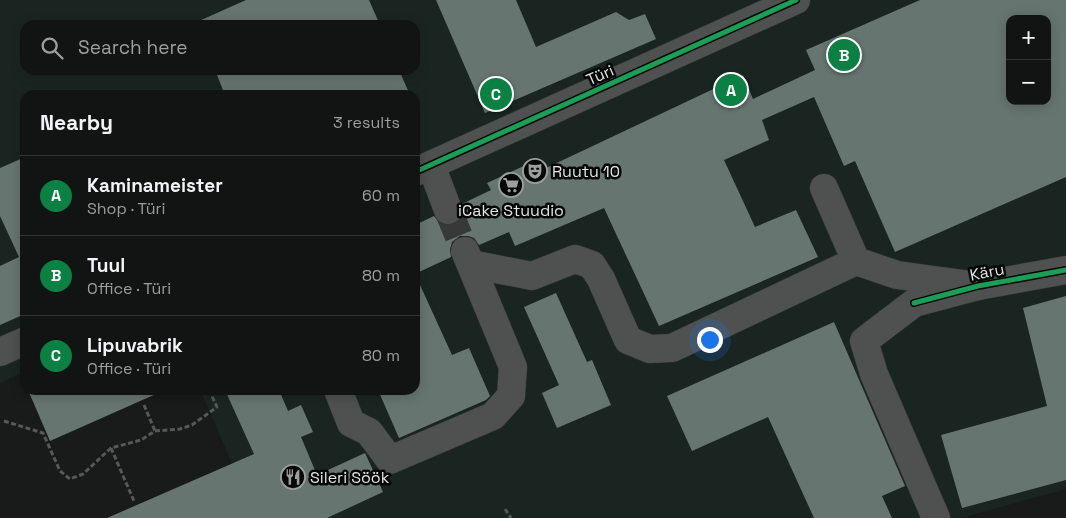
<!DOCTYPE html>
<meta charset="utf-8">
<style>
:root{--surface:#121414;--page:#1f2122;--text:#f1f3f6;--muted:#9c9ea0;--line:#313334;--accent:#0b8043}
body{margin:0;font-family:"Space Grotesk",sans-serif;background:var(--page);color:var(--text)}
.controls{position:absolute;right:15px;top:15px;display:grid;overflow:hidden;border-radius:10px;box-shadow:0 2px 12px #0003}
.controls button{width:45px;height:45px;display:grid;place-items:center;padding:0;border:0;border-bottom:1px solid var(--line);background:var(--surface);color:var(--text);font:25px sans-serif}
.you{position:absolute;left:709px;top:339px;width:18px;height:18px;margin:-12px;border:4px solid #fff;border-radius:50%;background:#1a73e8;box-shadow:0 0 0 8px #1a73e833}
.badge{display:grid;place-items:center;width:32px;height:32px;border-radius:50%;background:var(--accent);color:#fff;font-size:16px;font-weight:700}
.pin{position:absolute;translate:-50% -50%;border:2px solid #fff;box-shadow:0 1px 5px #0006}
.list{margin:0;padding:0;list-style:none}
h2{display:flex;justify-content:space-between;align-items:center;height:65px;margin:0;padding:0 20px;font-size:21px}
h2 small{font-size:16px;font-weight:400;color:var(--muted)}
.list li{display:grid;grid-template-columns:32px 1fr auto;gap:15px;align-items:center;box-sizing:border-box;height:80px;padding:0 20px;border-top:1px solid var(--line)}
.list b{display:block;font-size:19px;white-space:nowrap}
.list p{margin:0;font-size:16px;white-space:nowrap;color:var(--muted)}
.list em{font-size:16px;font-style:normal;color:var(--muted)}
.icon{flex:none;width:28px;height:28px;fill:none;stroke:currentColor;stroke-width:2;stroke-linecap:round;stroke-linejoin:round}
.map{position:relative;flex:none;width:1066px;height:518px;overflow:hidden}
.search{position:absolute;background:var(--surface);box-shadow:0 2px 12px #0003;left:20px;top:20px;width:400px;height:55px;display:flex;align-items:center;gap:12px;box-sizing:border-box;padding:0 18px;border-radius:15px;color:var(--muted);font-size:19px}
.panel{position:absolute;background:var(--surface);box-shadow:0 2px 12px #0003;left:20px;top:90px;width:400px;height:305px;border-radius:15px}
.map>svg:first-child{display:block}
.built{fill:#1a2521;fill-rule:evenodd}
.building{fill:#677570;fill-rule:evenodd}
.lines{fill:none;stroke-linecap:round;stroke-linejoin:round}
.minor-tunnel{stroke:#363938;stroke-width:28;stroke-dasharray:28 14;stroke-linecap:butt}
.minor-casing{stroke:#343635;stroke-width:29}
.path{stroke:#565757;stroke-width:3;stroke-dasharray:5 2.5;stroke-linecap:butt}
.minor{stroke:#4e5150;stroke-width:28}
.cycleway-casing{stroke:#050606;stroke-width:8}
.cycleway{stroke:#1a9f57;stroke-width:5}
.labels{text-anchor:middle;dominant-baseline:central;stroke-width:5;stroke-linejoin:round;paint-order:stroke}
.street-label{font-size:16px;fill:#e2e6e4;stroke:#050606}
.poi-label{font-size:16px;fill:#e2e6e4;stroke:#050606;text-anchor:start}
</style>
<div class="map">
<svg width="1066" height="518" viewBox="0 0 1066 518">
<rect width="100%" height="100%" fill="#181b1a"/>
<path class="built" d="M0 0H1066V489L961 518H256L200 390H415V95H25V372L0 383ZM1010 19H1047V101H1010ZM25 25H415V70H25Z"/>
<g class="building">
<polygon points="246,0 369,0 380,25 190,25"/>
<polygon points="436,0 516,0 536,47 616,12 629,20 645,14 656,39 485,113"/>
<path d="M920 0H1066V177L895 252 855 161 844 166 814 97 762 120 769 140 724 160 755 227 796 210 818 257 659 326 604 208 515 246 509 232 479 245 474 238 468 236H460L452 242 450 249 451 257 415 274V225L434 216 439 222 445 225 454 224 460 220 463 213 462 204 491 190 487 183 539 159 544 169 743 75 753 99 815 70 806 50ZM1010 19H1047V101H1010Z"/>
<polygon points="215,70 399,70 410,95 225,95"/>
<polygon points="25,157 25,314 0,325 0,266 19,257 0,216 0,168"/>
<polygon points="415,274 452,355 469,348 490,396 486,400 399,438 378,390 415,390"/>
<polygon points="556,293 587,362 592,360 611,405 557,428 542,393 559,385 524,307"/>
<polygon points="1066,296 1066,480 962,508 941,435 1047,406 1023,308"/>
<polygon points="834,322 905,486 882,496 892,518 814,518 768,417 692,451 667,396"/>
<polygon points="28,390 165,390 50,441"/>
<polygon points="225,390 279,390 288,411 301,405 313,432 301,437 317,475 365,453 383,492 327,518 107,518 254,454"/>
</g>
<g class="lines">
<polyline class="minor-tunnel" points="448,210 465,251"/>
<defs>
<g id="minor">
<polyline points="431,165 448,210"/>
<polyline points="415,172 796,0"/>
<polyline points="824,188 856,261"/>
<polyline points="471,264 532,276 575,259 592,265 601,279 628,340 650,349 672,348 856,261 897,275 978,286"/>
<polyline points="0,352 25,341"/>
<polyline points="338,390 351,423 369,432 390,460 493,416 511,396 513,367 465,251"/>
<polyline points="936,518 874,374 864,341 914,303 978,286 1066,270"/>
</g>
</defs>
<use href="#minor" class="minor-casing"/>
<g class="path">
<polyline points="144,405 155,431"/>
<polyline points="4,421 43,433 60,471 70,479 83,474 111,448 141,440 155,431 180,429 192,425 217,407 209,390"/>
<polyline points="111,448 134,501"/>
<polyline points="505,509 511,518"/>
</g>
<use href="#minor" class="minor"/>
<defs>
<g id="cycleway">
<polyline points="415,172 796,0"/>
<polyline points="914,303 978,286 1066,270"/>
</g>
</defs>
<use href="#cycleway" class="cycleway-casing"/>
<use href="#cycleway" class="cycleway"/>
</g>
<defs>
<symbol id="theatre-ring" viewBox="-11 -11 22 22"><circle r="9.5" fill="#050606" stroke="#9b9f9d" stroke-width="1.5"/><path d="M-5-5.5Q0-4 5-5.5V0Q5 5 0 6Q-5 5-5 0ZM-3.3-2.5H-1v1.5H-3.3ZM1-2.5H3.3v1.5H1ZM-2.8 1Q0 5.5 2.8 1Z" fill="#9b9f9d"/></symbol>
<symbol id="supermarket-ring" viewBox="-11 -11 22 22"><circle r="9.5" fill="#050606" stroke="#9b9f9d" stroke-width="1.5"/><path d="M-6-5.5h2.5l.6 2H6L4.5 2H-2.5L-4.4-4H-6ZM-1.5 3.2a1.3 1.3 0 1 0 .1 0ZM3 3.2a1.3 1.3 0 1 0 .1 0Z" fill="#9b9f9d"/></symbol>
<symbol id="restaurant-ring" viewBox="-11 -11 22 22"><circle r="9.5" fill="#050606" stroke="#9b9f9d" stroke-width="1.5"/><path d="M-5-6h1v4h1v-4h1v4h1v-4h1v5L-1.5 .5V6h-2V.5L-5-1ZM5-6V6H3V1.5H1.5Q1.5-4 5-6Z" fill="#9b9f9d"/></symbol>
</defs>
<g fill-rule="evenodd">
<use href="#theatre-ring" x="521" y="157" width="28" height="28"/>
<use href="#supermarket-ring" x="497" y="171" width="28" height="28"/>
<use href="#restaurant-ring" x="279" y="463" width="28" height="28"/>
</g>
<g class="labels">
<g class="street-label">
<text transform="translate(600 75) rotate(-24)">Türi</text>
<text transform="translate(987 272) rotate(-11)">Käru</text>
</g>
<g class="poi-label">
<text x="552" y="171">Ruutu 10</text>
<text x="511" y="210" text-anchor="middle">iCake Stuudio</text>
<text x="310" y="477">Sileri Söök</text>
</g>
</g>
</svg>
<div class="controls">
<button>+</button>
<button>−</button>
</div>
<div class="you"></div>
<div class="pin badge" style="left:731px;top:90px">A</div>
<div class="pin badge" style="left:844px;top:55px">B</div>
<div class="pin badge" style="left:496px;top:94px">C</div>
<div class="search"><svg class="icon" aria-label="search" viewBox="0 0 24 24"><circle cx="10" cy="10" r="6"/><path d="M15 15l6 6"/></svg>Search here</div>
<section class="panel">
<h2>Nearby<small>3 results</small></h2>
<ul class="list">
<li><span class="badge">A</span><div><b>Kaminameister</b><p>Shop · Türi</p></div><em>60 m</em></li>
<li><span class="badge">B</span><div><b>Tuul</b><p>Office · Türi</p></div><em>80 m</em></li>
<li><span class="badge">C</span><div><b>Lipuvabrik</b><p>Office · Türi</p></div><em>80 m</em></li>
</ul>
</section>
</div>
